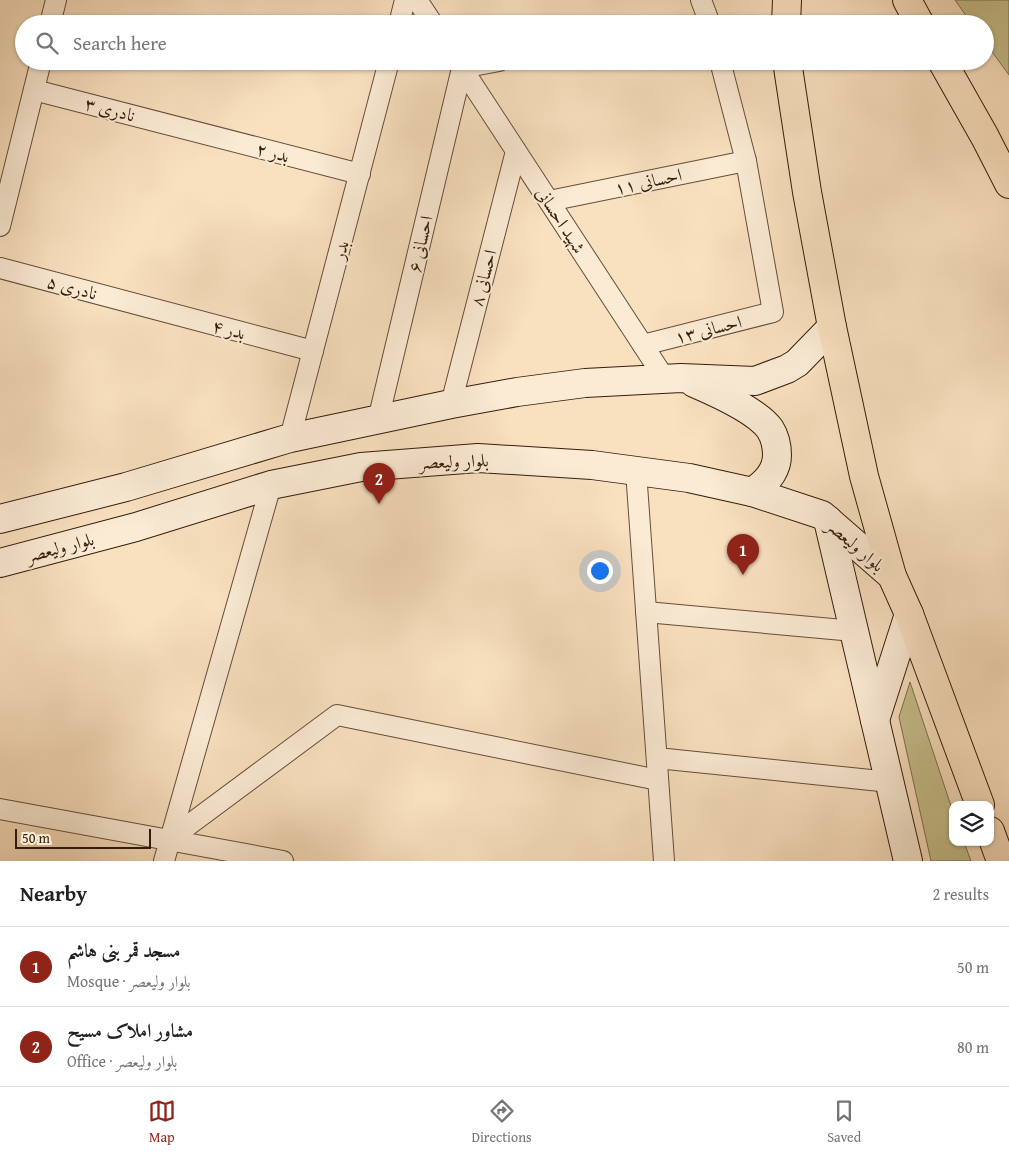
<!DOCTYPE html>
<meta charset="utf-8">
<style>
:root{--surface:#fff;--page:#f6f6f6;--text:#202124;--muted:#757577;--line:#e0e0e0;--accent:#8f2418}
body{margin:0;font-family:"Gentium Book Plus",Amiri,serif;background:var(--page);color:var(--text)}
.controls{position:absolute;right:15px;bottom:15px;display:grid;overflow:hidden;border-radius:10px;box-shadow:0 1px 4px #0004}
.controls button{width:45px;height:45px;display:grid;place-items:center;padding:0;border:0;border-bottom:1px solid var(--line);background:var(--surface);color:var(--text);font:25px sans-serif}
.scale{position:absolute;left:15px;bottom:12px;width:136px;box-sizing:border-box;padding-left:5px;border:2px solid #351d0b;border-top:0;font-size:14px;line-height:18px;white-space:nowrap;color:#351d0b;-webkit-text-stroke:4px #fbebd5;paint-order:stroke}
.you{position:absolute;left:599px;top:570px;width:18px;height:18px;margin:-12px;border:4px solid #fff;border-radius:50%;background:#1a73e8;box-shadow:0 0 0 8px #1a73e833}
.badge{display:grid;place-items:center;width:32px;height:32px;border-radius:50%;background:var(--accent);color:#fff;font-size:16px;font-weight:700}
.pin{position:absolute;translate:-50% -41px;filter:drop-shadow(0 1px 2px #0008)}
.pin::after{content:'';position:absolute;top:26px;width:18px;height:15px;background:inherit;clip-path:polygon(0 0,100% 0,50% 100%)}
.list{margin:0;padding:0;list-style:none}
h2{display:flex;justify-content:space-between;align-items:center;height:65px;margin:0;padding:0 20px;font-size:21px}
h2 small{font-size:16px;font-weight:400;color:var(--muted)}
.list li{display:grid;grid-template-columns:32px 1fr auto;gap:15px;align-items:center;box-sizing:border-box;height:80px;padding:0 20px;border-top:1px solid var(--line)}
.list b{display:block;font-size:19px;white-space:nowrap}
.list p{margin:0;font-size:16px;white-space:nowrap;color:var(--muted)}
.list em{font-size:16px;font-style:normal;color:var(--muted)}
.icon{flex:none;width:28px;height:28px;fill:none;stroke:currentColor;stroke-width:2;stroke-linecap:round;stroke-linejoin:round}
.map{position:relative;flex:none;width:1009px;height:861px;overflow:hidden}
.search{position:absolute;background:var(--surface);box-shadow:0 1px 4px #0004;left:15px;right:15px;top:15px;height:55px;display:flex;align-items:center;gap:12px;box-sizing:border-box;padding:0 18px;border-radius:28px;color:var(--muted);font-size:19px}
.sheet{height:225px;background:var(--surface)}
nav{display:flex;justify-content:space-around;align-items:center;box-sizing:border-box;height:70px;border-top:1px solid var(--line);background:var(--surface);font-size:14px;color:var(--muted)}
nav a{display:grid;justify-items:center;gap:2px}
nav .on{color:var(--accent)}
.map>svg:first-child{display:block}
.green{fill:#c6c08c;stroke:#7e6e4c}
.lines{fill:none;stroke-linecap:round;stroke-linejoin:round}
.minor-casing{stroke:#664e38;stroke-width:22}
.secondary-casing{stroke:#351d0b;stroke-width:30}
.trunk-casing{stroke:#351d0b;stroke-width:30}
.minor{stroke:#fbebd5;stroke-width:20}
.secondary{stroke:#fbebd5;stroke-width:28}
.trunk{stroke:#f9e0bf;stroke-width:28}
.labels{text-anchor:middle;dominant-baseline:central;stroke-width:4;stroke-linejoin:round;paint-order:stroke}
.street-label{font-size:18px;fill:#351d0b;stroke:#fbebd5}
</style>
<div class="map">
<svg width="1009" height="861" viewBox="0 0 1009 861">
<rect width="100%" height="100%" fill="#f9e0bf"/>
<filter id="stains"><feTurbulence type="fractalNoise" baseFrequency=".004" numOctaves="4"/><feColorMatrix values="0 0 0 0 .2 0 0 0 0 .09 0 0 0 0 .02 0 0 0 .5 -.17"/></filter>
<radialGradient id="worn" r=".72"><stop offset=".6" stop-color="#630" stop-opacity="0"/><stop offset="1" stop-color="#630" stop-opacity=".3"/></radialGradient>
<g class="green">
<polygon points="955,0 1009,0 1009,75 985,42 985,24 972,24"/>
<polygon points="910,682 953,812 953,842 964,842 971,861 931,861 899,717"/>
</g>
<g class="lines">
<defs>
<g id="minor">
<polyline points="417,0 433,24"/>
<polyline points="701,0 710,24"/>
<polyline points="50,24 56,0"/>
<polyline points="399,24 405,0"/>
<polyline points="458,62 665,379"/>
<polyline points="34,90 360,174"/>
<polyline points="549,201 746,161"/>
<polyline points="0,226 41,61"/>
<polyline points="0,268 313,351"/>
<polyline points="643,345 773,312 746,161 720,61"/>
<polyline points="451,404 516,151"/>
<polyline points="378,420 462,68 499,61"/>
<polyline points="290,438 389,61"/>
<polyline points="636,471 664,861"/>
<polyline points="646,612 854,631"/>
<polyline points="657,758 890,782"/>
<polyline points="0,809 283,861"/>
<polyline points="170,839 337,715 658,780"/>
<polyline points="164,861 271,485"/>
</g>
<g id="secondary">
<path d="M694 383C715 392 757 411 770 429 775 437 777 446 777 455 777 472 766 483 752 492"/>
<polyline points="0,519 126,487 290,438 451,404 517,392 585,383 681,378 755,381 787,369 797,363 832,327"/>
<polyline points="828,520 908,861"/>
<polyline points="0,563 136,527 271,485 361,467 478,458 592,465 689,478 752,492 822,515 892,576"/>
<polyline points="875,720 909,614"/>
</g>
<g id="trunk">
<polyline points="907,0 920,24"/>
<polyline points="786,24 787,0"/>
<polyline points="787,61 807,192 832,327 864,476 892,576 909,614 980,805"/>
<polyline points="942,61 985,137 1009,184"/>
<polyline points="990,831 1001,861"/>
</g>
</defs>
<use href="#minor" class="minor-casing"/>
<use href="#secondary" class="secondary-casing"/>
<use href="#trunk" class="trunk-casing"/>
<use href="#minor" class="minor"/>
<use href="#secondary" class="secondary"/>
<use href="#trunk" class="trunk"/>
</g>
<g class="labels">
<g class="street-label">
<text transform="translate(110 109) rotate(15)">نادری ۳</text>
<text transform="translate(273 152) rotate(15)">بدر ۲</text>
<text transform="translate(648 181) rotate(-12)">احسانی ۱۱</text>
<text transform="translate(561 220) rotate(57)">شهید احسانی</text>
<text transform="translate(420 244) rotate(-77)">احسانی ۶</text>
<text transform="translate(340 250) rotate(-75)">بدر</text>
<text transform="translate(483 278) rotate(-75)">احسانی ۸</text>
<text transform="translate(72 287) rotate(15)">نادری ۵</text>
<text transform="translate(229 329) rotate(15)">بدر ۴</text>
<text transform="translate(708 329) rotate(-14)">احسانی ۱۳</text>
<text transform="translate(454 461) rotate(-2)">بلوار ولیعصر</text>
<text transform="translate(856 545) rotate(41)">بلوار ولیعصر</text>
<text transform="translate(60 547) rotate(-15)">بلوار ولیعصر</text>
</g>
</g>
<rect width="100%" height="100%" filter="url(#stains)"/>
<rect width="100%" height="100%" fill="url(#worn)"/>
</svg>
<div class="controls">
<button><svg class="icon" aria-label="layers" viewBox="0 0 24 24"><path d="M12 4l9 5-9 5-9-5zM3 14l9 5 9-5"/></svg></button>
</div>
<div class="scale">50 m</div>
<div class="you"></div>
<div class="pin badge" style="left:743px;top:575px">1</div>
<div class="pin badge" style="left:379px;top:504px">2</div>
<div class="search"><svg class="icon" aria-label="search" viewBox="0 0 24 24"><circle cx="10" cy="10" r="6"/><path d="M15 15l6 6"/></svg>Search here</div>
</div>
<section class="sheet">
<h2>Nearby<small>2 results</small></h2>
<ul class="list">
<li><span class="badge">1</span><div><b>مسجد قمر بنی هاشم</b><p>Mosque · بلوار ولیعصر</p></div><em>50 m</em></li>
<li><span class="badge">2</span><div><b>مشاور املاک مسیح</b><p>Office · بلوار ولیعصر</p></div><em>80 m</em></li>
</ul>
</section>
<nav>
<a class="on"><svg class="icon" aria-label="map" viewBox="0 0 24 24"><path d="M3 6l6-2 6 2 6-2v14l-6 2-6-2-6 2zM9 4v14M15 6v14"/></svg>Map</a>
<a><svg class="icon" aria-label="directions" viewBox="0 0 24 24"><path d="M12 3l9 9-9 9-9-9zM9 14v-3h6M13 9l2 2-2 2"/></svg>Directions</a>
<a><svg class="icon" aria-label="saved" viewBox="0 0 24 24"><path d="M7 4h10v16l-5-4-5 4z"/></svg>Saved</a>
</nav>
